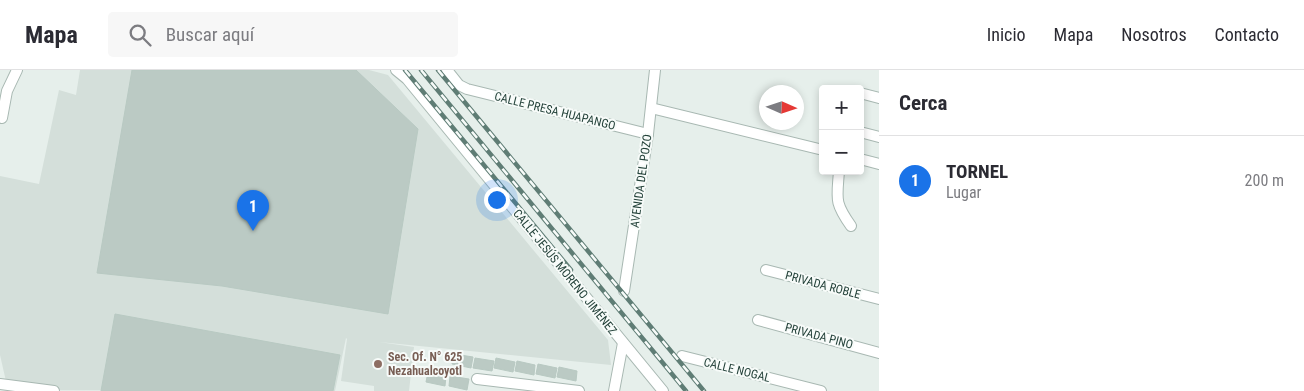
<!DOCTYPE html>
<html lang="es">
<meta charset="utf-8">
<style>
:root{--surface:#fff;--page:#f7f7f7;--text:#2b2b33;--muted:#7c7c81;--line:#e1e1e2;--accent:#1a73e8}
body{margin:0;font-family:"Roboto Condensed",sans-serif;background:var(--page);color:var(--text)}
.controls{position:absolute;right:15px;top:15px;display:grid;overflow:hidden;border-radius:5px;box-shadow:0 2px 8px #0003}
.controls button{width:45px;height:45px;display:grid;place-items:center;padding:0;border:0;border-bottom:1px solid var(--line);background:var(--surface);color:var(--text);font:25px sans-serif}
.compass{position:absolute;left:759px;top:15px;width:45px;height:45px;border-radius:50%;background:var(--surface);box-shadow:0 2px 8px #0003;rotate:93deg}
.you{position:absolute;left:496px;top:129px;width:18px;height:18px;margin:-12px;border:4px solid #fff;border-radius:50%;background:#1a73e8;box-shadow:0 0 0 8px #1a73e833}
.badge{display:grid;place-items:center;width:32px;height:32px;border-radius:50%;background:var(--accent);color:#fff;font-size:16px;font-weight:700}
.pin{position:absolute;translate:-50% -41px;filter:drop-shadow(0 1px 2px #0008)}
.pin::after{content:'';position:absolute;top:26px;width:18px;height:15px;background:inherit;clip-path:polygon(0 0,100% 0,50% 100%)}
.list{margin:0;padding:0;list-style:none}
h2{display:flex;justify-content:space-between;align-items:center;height:65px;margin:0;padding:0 20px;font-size:21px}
h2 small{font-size:16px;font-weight:400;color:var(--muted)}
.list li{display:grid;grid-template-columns:32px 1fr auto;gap:15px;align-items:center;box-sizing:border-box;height:90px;padding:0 20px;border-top:1px solid var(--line)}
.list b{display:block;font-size:19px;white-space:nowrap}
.list p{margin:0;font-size:16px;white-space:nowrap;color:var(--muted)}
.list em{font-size:16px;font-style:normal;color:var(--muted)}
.icon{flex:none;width:28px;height:28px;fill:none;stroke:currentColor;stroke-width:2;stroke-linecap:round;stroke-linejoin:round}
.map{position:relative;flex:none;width:879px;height:321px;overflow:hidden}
header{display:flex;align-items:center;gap:30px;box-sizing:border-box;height:70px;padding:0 25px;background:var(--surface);border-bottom:1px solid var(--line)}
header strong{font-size:24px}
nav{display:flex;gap:28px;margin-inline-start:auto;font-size:18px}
.search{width:350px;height:45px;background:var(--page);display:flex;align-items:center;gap:12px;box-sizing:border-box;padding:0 18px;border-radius:5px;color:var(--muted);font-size:19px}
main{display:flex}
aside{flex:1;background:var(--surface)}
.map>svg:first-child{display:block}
.built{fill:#d4dfda}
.building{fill:#bbcac4;stroke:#b8c9c2}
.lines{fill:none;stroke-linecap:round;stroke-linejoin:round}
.minor-casing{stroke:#a8b8b2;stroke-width:12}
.minor{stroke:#fff;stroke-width:10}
.rail-casing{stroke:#5f7d75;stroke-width:4.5}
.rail{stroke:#f7fbf9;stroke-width:2.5;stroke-dasharray:8;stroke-linecap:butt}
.education-dot{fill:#8d6e63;stroke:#f7fbf9;stroke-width:2}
.labels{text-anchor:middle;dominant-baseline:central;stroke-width:4;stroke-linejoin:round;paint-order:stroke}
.street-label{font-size:12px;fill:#24423a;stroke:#f7fbf9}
.education-label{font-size:12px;font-weight:bold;fill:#785e54;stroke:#f7fbf9;text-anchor:start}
</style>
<header>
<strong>Mapa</strong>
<div class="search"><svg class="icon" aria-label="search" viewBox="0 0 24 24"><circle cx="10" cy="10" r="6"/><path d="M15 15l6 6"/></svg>Buscar aquí</div>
<nav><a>Inicio</a><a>Mapa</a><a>Nosotros</a><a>Contacto</a></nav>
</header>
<main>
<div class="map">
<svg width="879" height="321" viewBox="0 0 879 321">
<rect width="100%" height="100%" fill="#e6efeb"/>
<polygon class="built" points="80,0 369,0 388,5 608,270 611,295 379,272 414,277 409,321 374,321 374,316 341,311 347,269 346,268 335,321 8,320 0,285 0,106 39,114 59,20 76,25"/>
<g class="building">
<polygon points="132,0 356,0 418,59 388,244 222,216 97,203"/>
<polygon points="115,244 340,285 333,321 101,321"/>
<polygon points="454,284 473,287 471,298 452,294"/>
<polygon points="475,288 494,291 492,301 473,298"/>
<polygon points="496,288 515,292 513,302 494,298"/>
<polygon points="517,291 535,295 534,305 515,301"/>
<polygon points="538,294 557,298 555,308 536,304"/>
<polygon points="559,297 577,301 576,311 557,307"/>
<polygon points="428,302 446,306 445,316 426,312"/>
<polygon points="450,306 469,309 467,320 449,316"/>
</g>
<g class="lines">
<defs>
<g id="minor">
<polyline points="396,0 407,9 663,321"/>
<polyline points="447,0 459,15 467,19 648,64"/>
<polyline points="860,23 879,28"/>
<polyline points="651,38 823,80"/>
<polyline points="2,48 7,21 17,0"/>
<polyline points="860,62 879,67"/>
<polyline points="860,89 879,94"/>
<path d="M839 101C837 129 834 132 851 156"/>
<polyline points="766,200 879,229"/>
<polyline points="624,221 648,64 655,0"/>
<polyline points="758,250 879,283"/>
<polyline points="682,286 821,321"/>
<polyline points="477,309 579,321"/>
<polyline points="0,314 54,321"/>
<polyline points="614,321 623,273"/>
</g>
</defs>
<use href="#minor" class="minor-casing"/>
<use href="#minor" class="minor"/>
<defs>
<g id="rail">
<polyline points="405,0 571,200"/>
<polyline points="421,0 686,321"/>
<polyline points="438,0 704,321"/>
</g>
</defs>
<use href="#rail" class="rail-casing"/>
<use href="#rail" class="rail"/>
</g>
<circle class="education-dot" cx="378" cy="294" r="5"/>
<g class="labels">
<g class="street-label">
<text transform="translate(555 41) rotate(14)">CALLE PRESA HUAPANGO</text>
<text transform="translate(641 111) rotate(-82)">AVENIDA DEL POZO</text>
<text transform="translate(565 202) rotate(51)">CALLE JESÚS MORENO JIMÉNEZ</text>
<text transform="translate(823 215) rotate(15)">PRIVADA ROBLE</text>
<text transform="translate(819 266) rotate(15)">PRIVADA PINO</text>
<text transform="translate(737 300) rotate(14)">CALLE NOGAL</text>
</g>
<g class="education-label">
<text x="388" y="287">Sec. Of. N° 625<tspan x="388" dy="14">Nezahualcoyotl</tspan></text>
</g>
</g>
</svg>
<div class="controls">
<button>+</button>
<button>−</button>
</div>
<svg class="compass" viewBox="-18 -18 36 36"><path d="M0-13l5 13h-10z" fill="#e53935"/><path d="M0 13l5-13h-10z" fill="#7c7c81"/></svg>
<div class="you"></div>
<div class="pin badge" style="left:253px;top:161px">1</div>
</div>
<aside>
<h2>Cerca<small></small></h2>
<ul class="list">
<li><span class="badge">1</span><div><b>TORNEL</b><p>Lugar</p></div><em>200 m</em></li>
</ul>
</aside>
</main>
